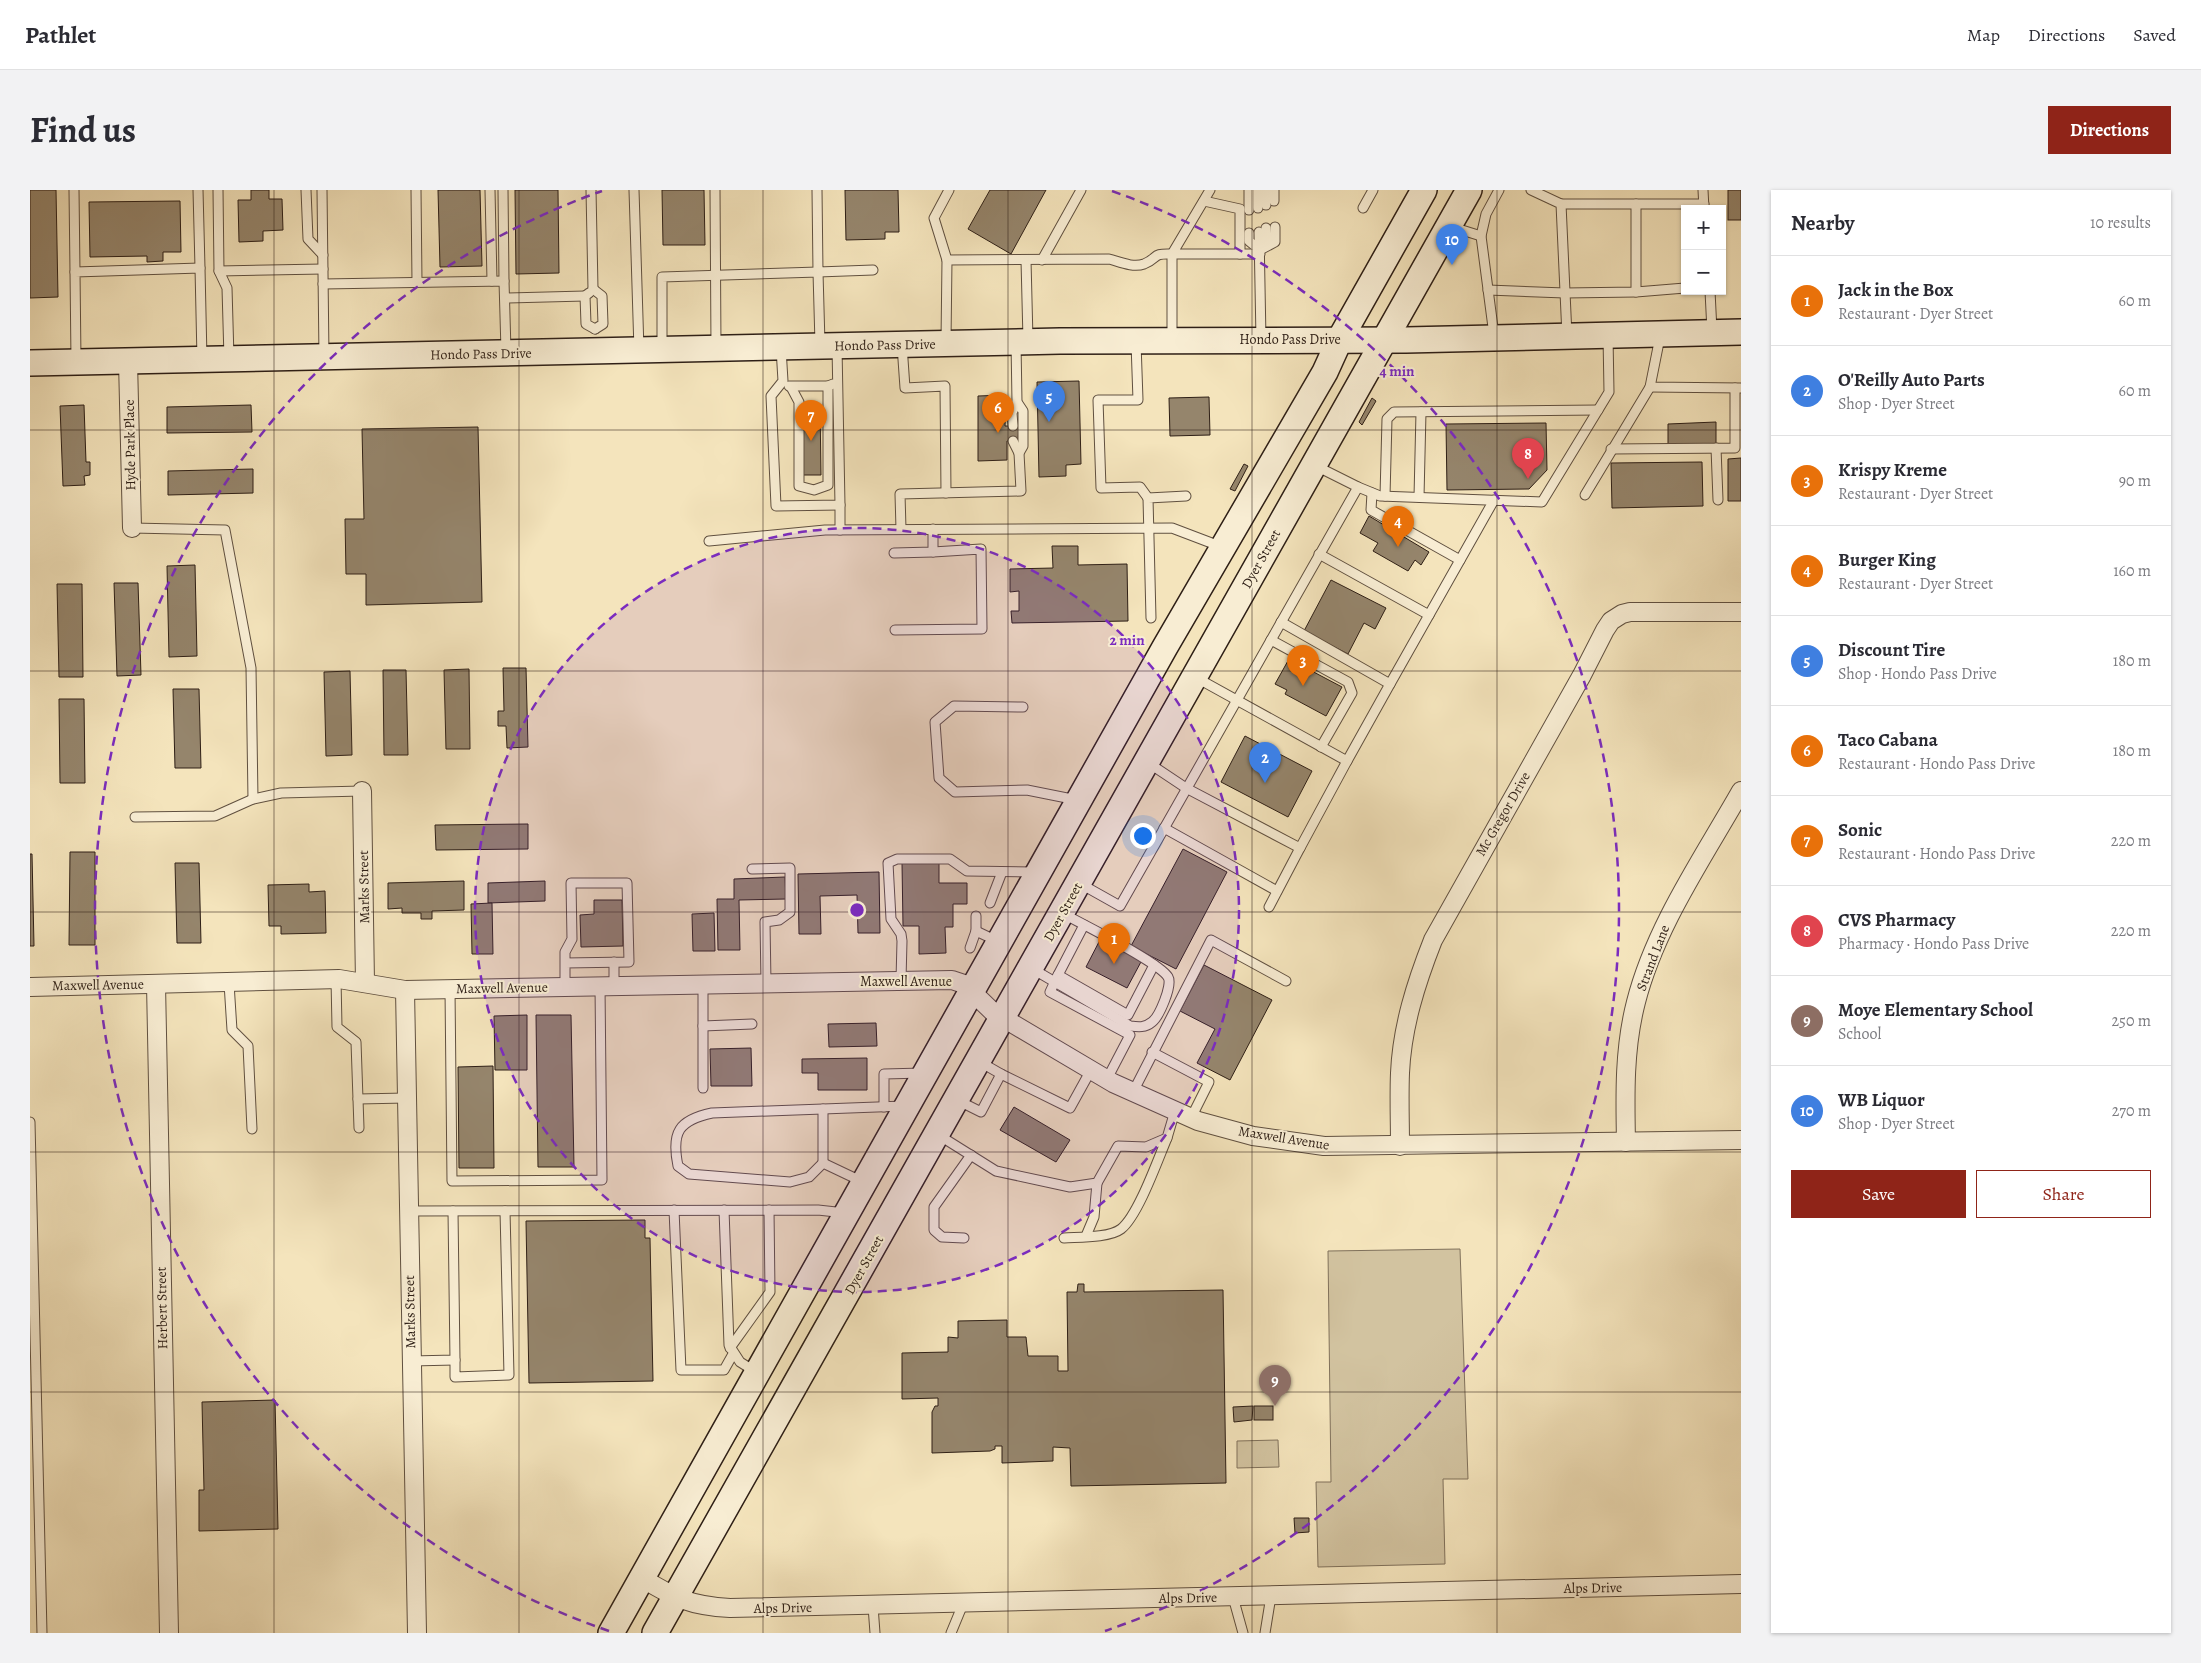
<!DOCTYPE html>
<meta charset="utf-8">
<style>
:root{--surface:#fff;--page:#f2f2f3;--text:#2b2b33;--muted:#7c7c81;--line:#e1e1e2;--accent:#8f2418}
body{margin:0;font-family:Alegreya,serif;background:var(--page);color:var(--text)}
.controls{position:absolute;right:15px;top:15px;display:grid;overflow:hidden;border-radius:0px;box-shadow:0 1px 4px #0004}
.controls button{width:45px;height:45px;display:grid;place-items:center;padding:0;border:0;border-bottom:1px solid var(--line);background:var(--surface);color:var(--text);font:25px sans-serif}
.you{position:absolute;left:1112px;top:645px;width:18px;height:18px;margin:-12px;border:4px solid #fff;border-radius:50%;background:#1a73e8;box-shadow:0 0 0 8px #1a73e833}
.badge{display:grid;place-items:center;width:32px;height:32px;border-radius:50%;background:var(--accent);color:#fff;font-size:16px;font-weight:700}
.pin{position:absolute;translate:-50% -41px;filter:drop-shadow(0 1px 2px #0008)}
.pin::after{content:'';position:absolute;top:26px;width:18px;height:15px;background:inherit;clip-path:polygon(0 0,100% 0,50% 100%)}
.list{margin:0;padding:0;list-style:none}
h2{display:flex;justify-content:space-between;align-items:center;height:65px;margin:0;padding:0 20px;font-size:21px}
h2 small{font-size:16px;font-weight:400;color:var(--muted)}
.list li{display:grid;grid-template-columns:32px 1fr auto;gap:15px;align-items:center;box-sizing:border-box;height:90px;padding:0 20px;border-top:1px solid var(--line)}
.list b{display:block;font-size:19px;white-space:nowrap}
.list p{margin:0;font-size:16px;white-space:nowrap;color:var(--muted)}
.list em{font-size:16px;font-style:normal;color:var(--muted)}
.actions{display:flex;gap:10px;padding:15px 20px}
.actions a{flex:1;padding:11px 0;border:1px solid var(--accent);border-radius:0px;text-align:center;font-size:18px;color:var(--accent)}
.actions .main{background:var(--accent);color:#fff}
.map{position:relative;flex:none;width:1711px;height:1443px;overflow:hidden;border-radius:0px}
header{display:flex;align-items:center;gap:30px;box-sizing:border-box;height:70px;padding:0 25px;background:var(--surface);border-bottom:1px solid var(--line)}
header strong{font-size:24px}
nav{display:flex;gap:28px;margin-inline-start:auto;font-size:18px}
.intro{display:flex;align-items:center;justify-content:space-between;box-sizing:border-box;height:120px;padding:0 30px}
h1{margin:0;font-size:35px}
.button{padding:12px 22px;border-radius:0px;background:var(--accent);color:#fff;font-size:18px;font-weight:700}
main{display:flex;gap:30px;padding:0 30px}
aside{flex:1;background:var(--surface);border-radius:0px;box-shadow:0 1px 4px #0004}
.map>svg:first-child{display:block}
.green{fill:#d2c3a0;stroke:#80715b}
.building{fill:#95856c;stroke:#2e1f16}
.lines{fill:none;stroke-linecap:round;stroke-linejoin:round}
.lane-casing{stroke:#605040;stroke-width:11}
.street-casing{stroke:#605040;stroke-width:20}
.secondary-casing{stroke:#2e1f16;stroke-width:28}
.lane{stroke:#f8edd3;stroke-width:9}
.street{stroke:#f8edd3;stroke-width:18}
.secondary{stroke:#f8edd3;stroke-width:25}
.grid{fill:none;stroke:#2e1f16;stroke-width:1;stroke-opacity:0.55}
.ring{fill:none;stroke:#7b2cbf;stroke-width:2.5;stroke-dasharray:9 6}
.labels{text-anchor:middle;dominant-baseline:central;stroke-width:4;stroke-linejoin:round;paint-order:stroke}
.street-label{font-size:14px;fill:#2e1f16;stroke:#f8edd3}
.centre{fill:#7b2cbf;stroke:#f8edd3;stroke-width:2.5}
.ring-label{font-size:15px;text-anchor:middle;font-weight:bold;fill:#7b2cbf;stroke:#f8edd3;stroke-width:4;stroke-linejoin:round;paint-order:stroke}
</style>
<header>
<strong>Pathlet</strong>
<nav><a>Map</a><a>Directions</a><a>Saved</a></nav>
</header>
<div class="intro"><h1>Find us</h1><a class="button">Directions</a></div>
<main>
<div class="map">
<svg width="1711" height="1443" viewBox="0 0 1711 1443">
<rect width="100%" height="100%" fill="#f4e4bc"/>
<filter id="stains"><feTurbulence type="fractalNoise" baseFrequency=".004" numOctaves="4"/><feColorMatrix values="0 0 0 0 .2 0 0 0 0 .09 0 0 0 0 .02 0 0 0 .5 -.17"/></filter>
<radialGradient id="worn" r=".72"><stop offset=".6" stop-color="#630" stop-opacity="0"/><stop offset="1" stop-color="#630" stop-opacity=".3"/></radialGradient>
<g class="green">
<polygon points="1430,1059 1438,1289 1413,1289 1415,1374 1288,1377 1286,1292 1301,1292 1298,1061"/>
<polygon points="1248,1250 1249,1277 1207,1278 1207,1251"/>
</g>
<g class="building">
<polygon points="0,0 26,0 28,107 0,108"/>
<polygon points="221,0 239,0 239,9 252,9 253,40 233,41 233,51 209,52 208,10 221,10"/>
<polygon points="408,0 450,0 452,76 410,77"/>
<polygon points="485,0 528,0 529,83 486,84"/>
<polygon points="632,0 674,0 675,55 633,55"/>
<polygon points="815,0 868,0 869,42 855,42 855,49 816,50"/>
<polygon points="960,0 1016,0 981,64 938,39"/>
<rect x="1698" y="0" width="13" height="30"/>
<polygon points="150,11 151,62 133,62 133,71 117,72 117,66 60,67 59,12"/>
<polygon points="1049,191 1051,274 1036,275 1036,286 1009,287 1007,192"/>
<polygon points="976,205 975,236 989,236 988,251 977,251 977,270 948,271 948,206"/>
<polygon points="1179,207 1180,245 1140,246 1139,208"/>
<polygon points="1342,208 1346,211 1332,235 1329,232"/>
<polygon points="54,215 56,272 60,272 60,285 54,286 55,295 33,296 30,216"/>
<polygon points="221,215 222,242 137,243 137,217"/>
<polygon points="790,216 791,285 771,285 770,217"/>
<polygon points="1686,232 1686,254 1638,256 1638,234"/>
<polygon points="1516,233 1517,280 1499,299 1417,300 1416,234"/>
<polygon points="448,237 452,412 336,415 336,384 316,384 315,329 334,329 332,239"/>
<polygon points="1711,268 1711,311 1698,311 1698,269"/>
<polygon points="1672,272 1673,316 1582,318 1581,273"/>
<polygon points="1214,274 1218,276 1205,301 1200,299"/>
<polygon points="223,279 223,303 138,305 138,281"/>
<polygon points="1339,326 1399,362 1391,375 1385,370 1378,381 1343,361 1348,353 1330,343"/>
<polygon points="1022,356 1048,356 1048,375 1097,374 1098,431 982,433 981,421 989,421 989,401 980,402 980,379 1023,378"/>
<polygon points="165,375 167,466 139,467 137,376"/>
<polygon points="1301,390 1356,418 1345,439 1334,433 1318,464 1274,441"/>
<polygon points="84,393 108,393 111,485 87,486"/>
<polygon points="27,394 52,394 53,487 29,487"/>
<polygon points="1259,469 1312,497 1296,526 1255,504 1257,500 1245,494"/>
<polygon points="473,478 496,478 498,557 477,558 476,536 468,536 468,521 474,521"/>
<polygon points="439,479 440,559 416,559 414,480"/>
<polygon points="353,480 376,480 378,565 354,565"/>
<polygon points="320,481 322,565 296,566 294,482"/>
<polygon points="143,499 169,499 171,578 145,578"/>
<polygon points="29,509 54,509 55,593 30,593"/>
<polygon points="1215,546 1282,581 1258,627 1191,592"/>
<polygon points="498,634 498,659 406,660 405,635"/>
<polygon points="1153,659 1197,682 1146,779 1101,756"/>
<polygon points="40,662 65,662 65,755 39,755"/>
<polygon points="0,664 2,664 4,756 0,756"/>
<polygon points="909,672 909,693 937,693 937,714 923,714 923,737 915,737 916,763 889,764 889,736 873,736 872,673"/>
<polygon points="145,673 169,673 171,753 147,753"/>
<polygon points="849,682 850,743 828,743 827,705 790,706 791,744 769,744 768,684"/>
<polygon points="755,687 756,709 709,710 710,760 688,760 687,709 704,709 704,689"/>
<polygon points="434,691 434,720 402,721 402,729 391,729 391,723 372,723 372,718 358,719 358,693"/>
<polygon points="515,691 515,711 458,713 458,693"/>
<polygon points="279,694 279,702 295,701 296,743 251,744 251,736 239,736 238,695"/>
<polygon points="564,710 592,710 593,756 551,757 550,725 564,724"/>
<polygon points="462,713 463,764 442,764 441,714"/>
<polygon points="684,723 685,761 663,761 662,724"/>
<polygon points="1071,748 1112,770 1097,798 1056,777"/>
<polygon points="1174,775 1242,810 1200,890 1167,873 1185,839 1150,821"/>
<polygon points="497,825 497,880 465,880 464,826"/>
<polygon points="506,825 541,825 544,977 508,977"/>
<polygon points="846,833 847,856 799,857 798,834"/>
<polygon points="721,858 722,896 681,896 680,859"/>
<polygon points="837,868 837,900 788,900 788,883 772,883 772,869"/>
<polygon points="463,876 464,978 429,978 428,877"/>
<polygon points="984,917 1040,950 1026,972 970,940"/>
<polygon points="615,1030 615,1048 620,1048 623,1191 499,1193 496,1031"/>
<polygon points="1048,1094 1054,1094 1054,1102 1193,1100 1196,1293 1041,1296 1040,1258 1023,1257 1023,1271 972,1273 972,1256 965,1256 965,1259 960,1261 902,1263 902,1222 905,1216 908,1216 908,1208 872,1209 872,1163 918,1162 918,1147 928,1148 928,1131 977,1130 977,1147 996,1147 998,1166 1028,1166 1028,1181 1038,1181 1037,1102 1047,1102"/>
<polygon points="245,1210 248,1339 169,1341 169,1300 174,1300 172,1212"/>
<polygon points="1223,1216 1222,1230 1204,1232 1203,1217"/>
<rect x="1224" y="1216" width="19" height="14"/>
<polygon points="1264,1328 1279,1328 1279,1342 1265,1343"/>
</g>
<g class="lines">
<defs>
<g id="lane">
<polyline points="44,0 45,82"/>
<polyline points="168,0 170,78"/>
<polyline points="188,0 189,81 197,98 199,168"/>
<polyline points="276,0 278,49 293,65"/>
<polyline points="292,0 294,166"/>
<polyline points="386,0 387,92"/>
<polyline points="460,0 462,91"/>
<polyline points="473,0 474,91"/>
<polyline points="561,0 563,99"/>
<polyline points="604,0 609,160"/>
<polyline points="685,0 686,156"/>
<polyline points="787,0 788,82 843,80"/>
<polyline points="1180,0 1142,64 1230,64"/>
<polyline points="1219,0 1219,20"/>
<polyline points="1228,0 1228,18"/>
<polyline points="1236,0 1236,15"/>
<polyline points="1244,0 1244,11"/>
<polyline points="1501,0 1531,14 1537,146"/>
<polyline points="1673,0 1674,19"/>
<polyline points="1174,11 1210,19 1210,64"/>
<polyline points="1531,14 1674,14"/>
<polyline points="1333,18 1343,0"/>
<polyline points="1419,36 1451,46"/>
<polyline points="1229,42 1231,149"/>
<polyline points="1219,43 1219,51 1230,60"/>
<polyline points="1230,60 1245,52 1245,37"/>
<polyline points="1230,60 1237,49 1236,38"/>
<polyline points="917,70 904,28 919,0"/>
<polyline points="996,70 998,150"/>
<polyline points="1012,70 1051,0"/>
<polyline points="189,81 293,79"/>
<polyline points="293,94 474,91 476,161"/>
<polyline points="563,99 572,106 573,134 565,139"/>
<polyline points="1458,100 1535,103 1606,102 1606,14"/>
<polyline points="1680,101 1682,141"/>
<polyline points="1606,102 1655,98"/>
<polyline points="559,103 555,106 556,134 565,139"/>
<polyline points="475,108 555,106"/>
<polyline points="1464,145 1451,46 1456,24 1469,0"/>
<polyline points="1630,147 1620,197 1711,198"/>
<path d="M916 151 917 70 1079 69C1090 72 1103 78 1114 74 1129 68 1121 63 1142 64V150"/>
<polyline points="1106,153 1108,210 1068,210 1071,298 1110,297 1118,308"/>
<polyline points="872,155 875,198 915,196 916,303"/>
<polyline points="632,158 632,87 788,82 790,154"/>
<polyline points="751,158 753,191 741,206 746,316 810,315 807,157"/>
<polyline points="46,170 45,82 170,78 172,169"/>
<polyline points="759,196 798,196 803,194"/>
<polyline points="761,197 769,212 769,296 784,300 798,295 798,196"/>
<polyline points="983,236 982,223 987,212"/>
<polyline points="983,251 989,263"/>
<polyline points="1686,258 1688,310"/>
<polyline points="1581,259 1705,258 1705,198"/>
<polyline points="1328,297 1350,306 1512,312 1579,202 1578,146"/>
<polyline points="1342,303 1341,320 1430,370"/>
<polyline points="1555,305 1620,197"/>
<polyline points="1355,306 1357,229 1364,222 1568,220"/>
<polyline points="1389,307 1391,222"/>
<polyline points="810,315 810,340"/>
<polyline points="102,338 195,340 221,478 223,609"/>
<polyline points="871,339 870,304 991,301 989,263 993,256 993,221 987,212 986,153"/>
<polyline points="679,351 795,340 1142,338 1192,357"/>
<polyline points="864,363 903,362 903,339"/>
<polyline points="1289,364 1399,425 1464,310"/>
<polyline points="1121,428 1118,308 1156,306"/>
<polyline points="1251,432 1360,494 1399,425"/>
<polyline points="865,440 952,439 951,359 903,362"/>
<polyline points="1241,450 1318,492 1322,503 1291,557"/>
<polyline points="1165,487 1317,571 1360,494"/>
<polyline points="993,517 924,516 905,532 909,588 925,602 997,600 1047,610"/>
<polyline points="1117,572 1156,598 1270,658 1317,571"/>
<polyline points="105,627 185,626 223,609 251,603 332,601"/>
<polyline points="1134,638 1247,701"/>
<polyline points="722,679 760,678 760,722 749,730 735,732 736,793"/>
<polyline points="1049,693 1090,716 1328,297 1286,276"/>
<polyline points="960,713 972,682"/>
<polyline points="1239,717 1270,658"/>
<polyline points="946,726 946,741"/>
<polyline points="940,758 946,741 967,751"/>
<polyline points="584,772 584,796"/>
<polyline points="535,773 599,772 597,693 541,693 542,749 535,762 535,797"/>
<path d="M1001 778 1100 836C1108 837 1115 838 1122 832 1129 827 1143 795 1138 787 1129 772 1052 734 1032 723"/>
<polyline points="1028,785 1054,735"/>
<polyline points="306,789 307,837 326,852 329,938"/>
<polyline points="871,790 872,751 871,744 861,729 858,673 867,669 920,669 937,681 1005,682"/>
<polyline points="199,793 202,840 218,856 222,939"/>
<polyline points="673,794 673,898"/>
<polyline points="420,799 422,991 572,990 570,796"/>
<polyline points="673,836 722,834"/>
<polyline points="1122,862 1179,892 1161,928"/>
<polyline points="950,872 971,884"/>
<polyline points="1077,889 1100,845 1020,802 1028,785 1098,825 1124,775"/>
<polyline points="1103,902 1181,750 1256,791"/>
<polyline points="328,909 376,908"/>
<polyline points="927,910 951,922 971,884 1040,918 1061,880"/>
<polyline points="854,917 854,884 893,883"/>
<polyline points="793,919 793,973"/>
<polyline points="0,932 12,1443"/>
<polyline points="907,944 966,981 1040,997 1067,993 1088,956 1116,957 1137,948 1145,921"/>
<path d="M833 992 793 973 779 987 760 992 659 984 648 976C641 942 649 930 682 923L874 916"/>
<polyline points="644,1020 651,1180 694,1180 703,1164"/>
<polyline points="694,1020 699,1155 710,1172 726,1182"/>
<polyline points="378,1021 788,1020 815,1023"/>
<polyline points="1056,1046 1064,1027 1067,993"/>
<polyline points="934,1048 912,1047 904,1040 904,1017 941,965"/>
<path d="M1034 1048C1049 1047 1079 1048 1091 1039 1108 1026 1128 969 1137 948"/>
<polyline points="700,1158 740,1102 739,1020"/>
<polyline points="425,1170 425,1187 479,1185 475,1021"/>
<polyline points="381,1171 425,1170 423,1021"/>
<polyline points="1203,1407 1213,1443"/>
<polyline points="843,1416 845,1443"/>
<polyline points="921,1443 933,1414"/>
<polyline points="1235,1443 1241,1406"/>
</g>
<g id="street">
<polyline points="98,171 102,338"/>
<polyline points="332,601 335,793"/>
<polyline points="126,794 139,1443"/>
<polyline points="0,797 309,789 375,800 922,790 934,794 963,822 1083,893 1168,931 1223,946 1294,956 1711,950"/>
<polyline points="375,800 387,1443"/>
<path d="M1596 952C1595 905 1594 858 1606 812 1625 737 1673 668 1711 601"/>
<path d="M1370 956C1370 932 1369 907 1370 883 1372 837 1386 793 1403 750L1552 485 1575 440 1581 431 1592 424 1600 422H1711"/>
<path d="M612 1388C644 1408 661 1416 700 1418L1711 1394"/>
</g>
<g id="secondary">
<polyline points="0,173 1030,151 1376,150 1711,142"/>
<polyline points="581,1443 1135,457 1295,182 1310,149 1394,0"/>
<polyline points="625,1443 1439,0"/>
</g>
</defs>
<use href="#lane" class="lane-casing"/>
<use href="#street" class="street-casing"/>
<use href="#secondary" class="secondary-casing"/>
<use href="#lane" class="lane"/>
<use href="#street" class="street"/>
<use href="#secondary" class="secondary"/>
</g>
<path class="grid" d="M244 0V1443M489 0V1443M733 0V1443M978 0V1443M1222 0V1443M1467 0V1443M0 240H1711M0 481H1711M0 722H1711M0 962H1711M0 1202H1711"/>
<circle cx="827" cy="720" r="382" fill="#7b2cbf" fill-opacity=".12"/>
<g class="ring">
<circle cx="827" cy="720" r="382"/>
<path d="M579 1441A763 763 0 0 1 572 1M1082 1A763 763 0 0 1 1075 1441"/>
</g>
<g class="labels">
<g class="street-label">
<text x="1260" y="149">Hondo Pass Drive</text>
<text transform="translate(855 155) rotate(-1)">Hondo Pass Drive</text>
<text transform="translate(451 164) rotate(-1)">Hondo Pass Drive</text>
<text transform="translate(100 255) rotate(-91)">Hyde Park Place</text>
<text transform="translate(1231 369) rotate(-61)">Dyer Street</text>
<text transform="translate(1473 624) rotate(-60)">Mc Gregor Drive</text>
<text transform="translate(334 697) rotate(-91)">Marks Street</text>
<text transform="translate(1033 722) rotate(-61)">Dyer Street</text>
<text transform="translate(1623 768) rotate(-69)">Strand Lane</text>
<text x="876" y="791">Maxwell Avenue</text>
<text transform="translate(68 795) rotate(-1)">Maxwell Avenue</text>
<text transform="translate(472 798) rotate(-1)">Maxwell Avenue</text>
<text transform="translate(1254 948) rotate(9)">Maxwell Avenue</text>
<text transform="translate(834 1075) rotate(-61)">Dyer Street</text>
<text transform="translate(132 1118) rotate(-91)">Herbert Street</text>
<text transform="translate(380 1122) rotate(-91)">Marks Street</text>
<text transform="translate(1563 1398) rotate(-1)">Alps Drive</text>
<text transform="translate(1158 1408) rotate(-1)">Alps Drive</text>
<text transform="translate(753 1418) rotate(-1)">Alps Drive</text>
</g>
</g>
<circle cx="827" cy="720" r="8" class="centre"/>
<g class="ring-label">
<text x="1367" y="186">4 min</text>
<text x="1097" y="455">2 min</text>
</g>
<rect width="100%" height="100%" filter="url(#stains)"/>
<rect width="100%" height="100%" fill="url(#worn)"/>
</svg>
<div class="controls">
<button>+</button>
<button>−</button>
</div>
<div class="you"></div>
<div class="pin badge" style="left:1084px;top:774px;background:#e8710a">1</div>
<div class="pin badge" style="left:1235px;top:593px;background:#3f7fe0">2</div>
<div class="pin badge" style="left:1273px;top:496px;background:#e8710a">3</div>
<div class="pin badge" style="left:1368px;top:357px;background:#e8710a">4</div>
<div class="pin badge" style="left:1019px;top:232px;background:#3f7fe0">5</div>
<div class="pin badge" style="left:968px;top:243px;background:#e8710a">6</div>
<div class="pin badge" style="left:781px;top:251px;background:#e8710a">7</div>
<div class="pin badge" style="left:1498px;top:289px;background:#e0444e">8</div>
<div class="pin badge" style="left:1245px;top:1216px;background:#8d6e63">9</div>
<div class="pin badge" style="left:1422px;top:75px;background:#3f7fe0">10</div>
</div>
<aside>
<h2>Nearby<small>10 results</small></h2>
<ul class="list">
<li><span class="badge" style="background:#e8710a">1</span><div><b>Jack in the Box</b><p>Restaurant · Dyer Street</p></div><em>60 m</em></li>
<li><span class="badge" style="background:#3f7fe0">2</span><div><b>O'Reilly Auto Parts</b><p>Shop · Dyer Street</p></div><em>60 m</em></li>
<li><span class="badge" style="background:#e8710a">3</span><div><b>Krispy Kreme</b><p>Restaurant · Dyer Street</p></div><em>90 m</em></li>
<li><span class="badge" style="background:#e8710a">4</span><div><b>Burger King</b><p>Restaurant · Dyer Street</p></div><em>160 m</em></li>
<li><span class="badge" style="background:#3f7fe0">5</span><div><b>Discount Tire</b><p>Shop · Hondo Pass Drive</p></div><em>180 m</em></li>
<li><span class="badge" style="background:#e8710a">6</span><div><b>Taco Cabana</b><p>Restaurant · Hondo Pass Drive</p></div><em>180 m</em></li>
<li><span class="badge" style="background:#e8710a">7</span><div><b>Sonic</b><p>Restaurant · Hondo Pass Drive</p></div><em>220 m</em></li>
<li><span class="badge" style="background:#e0444e">8</span><div><b>CVS Pharmacy</b><p>Pharmacy · Hondo Pass Drive</p></div><em>220 m</em></li>
<li><span class="badge" style="background:#8d6e63">9</span><div><b>Moye Elementary School</b><p>School</p></div><em>250 m</em></li>
<li><span class="badge" style="background:#3f7fe0">10</span><div><b>WB Liquor</b><p>Shop · Dyer Street</p></div><em>270 m</em></li>
</ul>
<div class="actions"><a class="main">Save</a><a>Share</a></div>
</aside>
</main>
